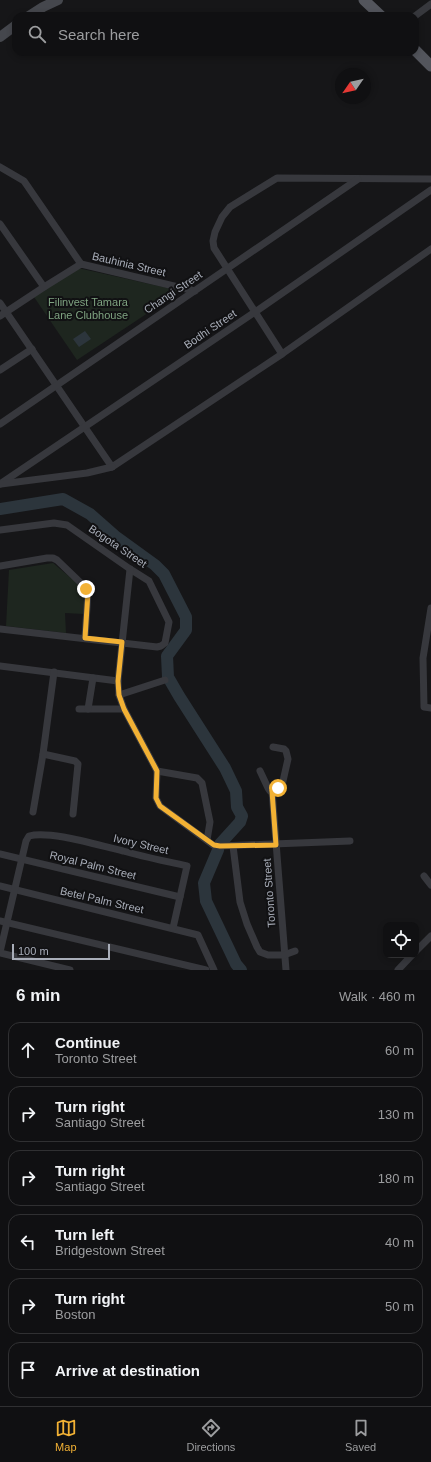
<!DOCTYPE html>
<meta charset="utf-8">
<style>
:root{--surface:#101012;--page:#19191b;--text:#f1f3f6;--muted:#9c9d9f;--line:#303032;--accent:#f2b134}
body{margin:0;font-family:Arial,sans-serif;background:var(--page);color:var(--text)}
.controls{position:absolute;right:12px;bottom:12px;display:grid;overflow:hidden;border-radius:8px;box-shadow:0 2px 6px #0003}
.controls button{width:36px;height:36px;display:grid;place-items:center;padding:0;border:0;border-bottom:1px solid var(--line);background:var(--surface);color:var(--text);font:20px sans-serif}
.compass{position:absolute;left:335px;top:68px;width:36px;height:36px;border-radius:50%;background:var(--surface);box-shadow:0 2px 6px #0003;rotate:236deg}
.scale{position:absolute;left:12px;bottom:10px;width:98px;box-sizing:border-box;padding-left:4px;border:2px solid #a8adb8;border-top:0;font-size:11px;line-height:14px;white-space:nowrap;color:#a8adb8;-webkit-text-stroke:3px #111113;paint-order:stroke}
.stop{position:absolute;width:12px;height:12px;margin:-9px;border:3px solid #f2b134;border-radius:50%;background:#fff}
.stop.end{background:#f2b134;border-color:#fff;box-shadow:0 1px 4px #0008}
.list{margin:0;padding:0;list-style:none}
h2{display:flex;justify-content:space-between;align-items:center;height:52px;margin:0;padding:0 16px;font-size:17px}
h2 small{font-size:13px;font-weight:400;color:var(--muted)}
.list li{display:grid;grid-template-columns:26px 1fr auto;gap:12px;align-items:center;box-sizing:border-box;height:56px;margin:0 8px 8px;padding:0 8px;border:1px solid var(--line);border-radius:12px}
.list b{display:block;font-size:15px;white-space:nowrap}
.list p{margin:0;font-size:13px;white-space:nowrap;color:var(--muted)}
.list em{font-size:13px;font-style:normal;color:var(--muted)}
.icon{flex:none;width:22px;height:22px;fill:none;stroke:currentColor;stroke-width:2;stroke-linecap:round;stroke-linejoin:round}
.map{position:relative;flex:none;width:431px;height:970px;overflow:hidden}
.search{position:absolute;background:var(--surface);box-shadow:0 2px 6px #0003;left:12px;right:12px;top:12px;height:44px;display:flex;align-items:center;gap:10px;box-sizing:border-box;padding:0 14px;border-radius:12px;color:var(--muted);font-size:15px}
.sheet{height:436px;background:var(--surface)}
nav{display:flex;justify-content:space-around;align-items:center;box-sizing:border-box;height:56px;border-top:1px solid var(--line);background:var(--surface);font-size:11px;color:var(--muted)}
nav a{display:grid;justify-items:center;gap:2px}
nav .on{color:var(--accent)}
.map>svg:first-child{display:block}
.green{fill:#1e261f}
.water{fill:#2c353c}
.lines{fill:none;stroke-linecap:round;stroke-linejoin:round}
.river{stroke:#2c353c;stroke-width:12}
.street{stroke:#37383d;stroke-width:7}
.secondary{stroke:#45474d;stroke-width:10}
.primary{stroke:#53555c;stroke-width:11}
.route{stroke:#f2b134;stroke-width:5}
.labels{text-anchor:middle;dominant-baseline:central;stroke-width:4;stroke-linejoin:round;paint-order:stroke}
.street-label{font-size:11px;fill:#a8adb8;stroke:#111113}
.park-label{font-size:11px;fill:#7fa381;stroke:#111113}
</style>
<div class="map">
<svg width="431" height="970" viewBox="0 0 431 970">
<rect width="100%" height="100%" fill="#161618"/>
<g class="green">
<polygon points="78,268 181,291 77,360 34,297"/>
<polygon points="53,563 84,589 85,592 84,614 65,613 66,633 6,626 9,570"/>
</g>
<polygon class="water" points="85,331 91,339 79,347 73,339"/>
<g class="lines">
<g class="river">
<polyline points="0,509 63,499 90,514 115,536 155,565 164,574 186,617 186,630 167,656 168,677 179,696 225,768 236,791 237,807 242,816 240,822 220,844"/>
<polyline points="218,850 204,883 206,901 236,964 241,970"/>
</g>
<g class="street">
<polyline points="415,16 431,4"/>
<polyline points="0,167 24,181 81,264"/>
<polyline points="0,224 44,287"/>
<polyline points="0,303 112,467 282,354 431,249"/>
<polyline points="0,316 44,287 81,264 195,291"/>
<polyline points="282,354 214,248 213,241 215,232 222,217 230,207 277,178 431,179"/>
<polyline points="0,370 32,349"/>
<polyline points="0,424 358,179"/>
<polyline points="0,484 255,312 431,190"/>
<polyline points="1,484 87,473 112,467"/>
<polyline points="0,530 54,523 67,525 130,569 149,581 169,622 165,643 161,646 157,647 0,629"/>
<polyline points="0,566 47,558 53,558 57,560 83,585 88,592 85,638"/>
<polyline points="130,569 118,681 119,695 124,709 157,771 156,798 160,806 213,845 220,846 350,841"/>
<polyline points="431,608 423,658 424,707 431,708"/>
<polyline points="0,666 118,681"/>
<polyline points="119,695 165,680"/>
<polyline points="79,709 124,709"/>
<polyline points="88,709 93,678"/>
<polyline points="43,754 75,761 78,764 73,814"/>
<polyline points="157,771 197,778 202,783 210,822 207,840"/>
<polyline points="260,771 268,788 270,791 272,791"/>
<polyline points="272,791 286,970"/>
<polyline points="272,791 274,791 282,785 283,781 288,759 286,751 284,749 273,747"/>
<polyline points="33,812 43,754 54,672"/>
<polyline points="233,846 240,902 247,924 257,947 260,952 268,955 284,955 295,951"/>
<polyline points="0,854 180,897"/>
<polyline points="424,876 431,885"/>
<polyline points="0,886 198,935 214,970"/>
<polyline points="0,921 206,970"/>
<polyline points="416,951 431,936"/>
<path d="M0 952 26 841 29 836C50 830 100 846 123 851 144 857 165 861 187 866L173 928"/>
<polyline points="0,953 70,970"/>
<polyline points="398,970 412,955"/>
</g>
<g class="secondary">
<polyline points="29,16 43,7 58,0"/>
<polyline points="0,37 16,25"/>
</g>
<g class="primary">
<polyline points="364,0 381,16"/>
<polyline points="415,50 431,66"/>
</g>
</g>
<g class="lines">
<polyline class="route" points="86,589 88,592 85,638 122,642 118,681 119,695 124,709 157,771 156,798 160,806 214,845 220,846 276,845 272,791 274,791 278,788"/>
</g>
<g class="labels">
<g class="street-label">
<text transform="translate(129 264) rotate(13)">Bauhinia Street</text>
<text transform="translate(173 292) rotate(-34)">Changi Street</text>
<text transform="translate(210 329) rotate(-34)">Bodhi Street</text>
<text transform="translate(118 546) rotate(34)">Bogota Street</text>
<text transform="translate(141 844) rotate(13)">Ivory Street</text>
<text transform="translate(93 865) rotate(14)">Royal Palm Street</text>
<text transform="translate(269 893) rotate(-94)">Toronto Street</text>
<text transform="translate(102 900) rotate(13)">Betel Palm Street</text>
</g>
<g class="park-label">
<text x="88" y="302">Filinvest Tamara<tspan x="88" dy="13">Lane Clubhouse</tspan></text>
</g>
</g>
</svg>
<div class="controls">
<button><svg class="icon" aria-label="locate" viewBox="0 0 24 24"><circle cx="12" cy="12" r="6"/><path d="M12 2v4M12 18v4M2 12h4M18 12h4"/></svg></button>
</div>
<svg class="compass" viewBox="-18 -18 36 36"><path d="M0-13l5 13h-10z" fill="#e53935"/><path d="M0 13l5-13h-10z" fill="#9c9d9f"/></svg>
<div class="scale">100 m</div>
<div class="stop" style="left:278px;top:788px"></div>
<div class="stop end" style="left:86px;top:589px"></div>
<div class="search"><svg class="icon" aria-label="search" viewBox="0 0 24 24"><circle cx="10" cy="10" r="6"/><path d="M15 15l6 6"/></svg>Search here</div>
</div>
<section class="sheet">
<h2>6 min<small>Walk · 460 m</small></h2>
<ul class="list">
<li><svg class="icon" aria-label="ahead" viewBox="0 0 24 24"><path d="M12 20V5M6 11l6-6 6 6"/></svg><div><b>Continue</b><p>Toronto Street</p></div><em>60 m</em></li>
<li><svg class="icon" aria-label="right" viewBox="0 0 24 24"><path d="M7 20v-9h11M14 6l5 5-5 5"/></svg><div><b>Turn right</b><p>Santiago Street</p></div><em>130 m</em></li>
<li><svg class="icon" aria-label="right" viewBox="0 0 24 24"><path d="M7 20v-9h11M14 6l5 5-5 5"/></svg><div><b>Turn right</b><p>Santiago Street</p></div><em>180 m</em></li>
<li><svg class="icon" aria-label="left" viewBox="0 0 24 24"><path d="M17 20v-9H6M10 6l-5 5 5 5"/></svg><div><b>Turn left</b><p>Bridgestown Street</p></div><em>40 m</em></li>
<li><svg class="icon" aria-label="right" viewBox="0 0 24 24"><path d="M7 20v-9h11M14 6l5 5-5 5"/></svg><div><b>Turn right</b><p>Boston</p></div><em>50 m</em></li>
<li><svg class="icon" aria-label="arrive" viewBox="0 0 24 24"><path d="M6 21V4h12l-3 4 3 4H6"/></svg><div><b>Arrive at destination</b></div></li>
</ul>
</section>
<nav>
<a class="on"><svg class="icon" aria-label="map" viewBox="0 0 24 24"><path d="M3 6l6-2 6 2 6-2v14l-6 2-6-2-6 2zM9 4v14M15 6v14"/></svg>Map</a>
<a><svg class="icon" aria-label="directions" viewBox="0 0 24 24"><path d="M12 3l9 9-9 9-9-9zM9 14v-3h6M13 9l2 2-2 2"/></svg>Directions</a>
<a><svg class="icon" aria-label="saved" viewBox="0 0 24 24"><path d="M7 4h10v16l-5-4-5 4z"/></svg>Saved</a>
</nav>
